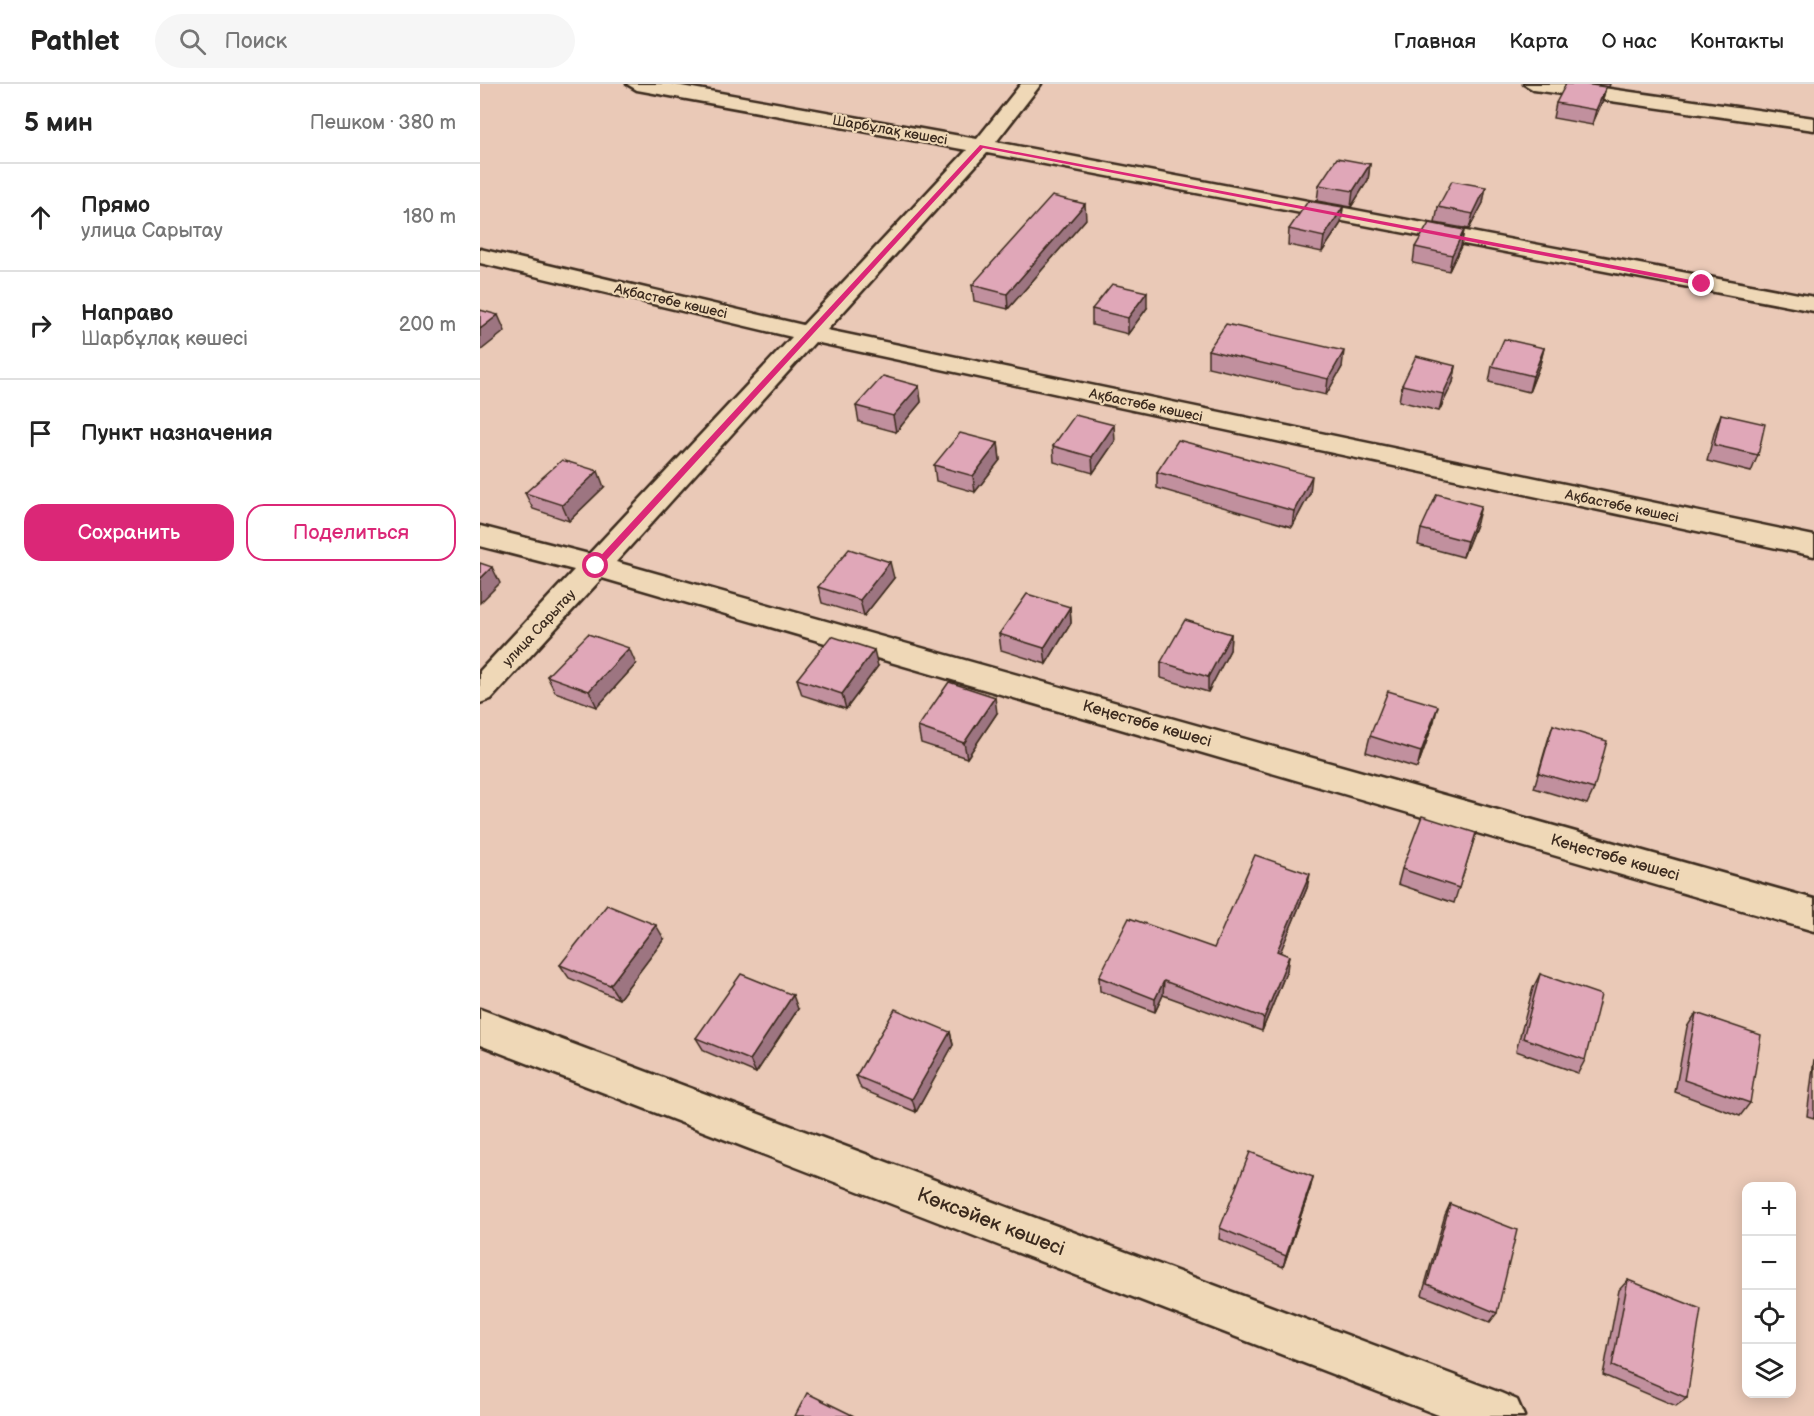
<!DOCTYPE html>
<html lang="ru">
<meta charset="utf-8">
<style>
:root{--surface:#fff;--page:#f6f6f6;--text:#222;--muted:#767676;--line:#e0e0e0;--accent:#db2777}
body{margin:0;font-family:"Balsamiq Sans",sans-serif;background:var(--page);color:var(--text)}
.controls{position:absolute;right:18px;bottom:18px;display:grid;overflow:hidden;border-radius:12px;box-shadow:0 3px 15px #0003}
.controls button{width:54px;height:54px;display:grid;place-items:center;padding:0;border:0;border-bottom:2px solid var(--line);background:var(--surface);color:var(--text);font:30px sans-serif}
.stop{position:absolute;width:18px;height:18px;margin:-14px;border:4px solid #db2777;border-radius:50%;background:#fff}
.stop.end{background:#db2777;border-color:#fff;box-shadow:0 2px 6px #0008}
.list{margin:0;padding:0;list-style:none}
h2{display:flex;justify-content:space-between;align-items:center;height:78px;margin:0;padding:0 24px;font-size:26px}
h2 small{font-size:20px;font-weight:400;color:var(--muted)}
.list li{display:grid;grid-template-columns:39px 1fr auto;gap:18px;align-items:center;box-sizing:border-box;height:108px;padding:0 24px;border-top:2px solid var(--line)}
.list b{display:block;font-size:22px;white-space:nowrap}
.list p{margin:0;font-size:20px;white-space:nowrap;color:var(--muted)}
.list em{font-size:20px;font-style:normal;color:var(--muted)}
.actions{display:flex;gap:12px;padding:18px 24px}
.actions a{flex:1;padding:14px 0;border:2px solid var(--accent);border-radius:18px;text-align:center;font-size:21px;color:var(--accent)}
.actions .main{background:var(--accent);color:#fff}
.icon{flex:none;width:33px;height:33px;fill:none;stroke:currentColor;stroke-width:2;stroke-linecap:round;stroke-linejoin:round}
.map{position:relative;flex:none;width:1334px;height:1332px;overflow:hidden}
header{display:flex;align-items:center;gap:36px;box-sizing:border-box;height:84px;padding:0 30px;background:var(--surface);border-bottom:2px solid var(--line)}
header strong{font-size:28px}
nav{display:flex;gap:33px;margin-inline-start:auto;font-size:21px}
.search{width:420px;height:54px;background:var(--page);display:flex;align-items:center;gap:15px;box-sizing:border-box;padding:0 21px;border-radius:33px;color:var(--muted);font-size:22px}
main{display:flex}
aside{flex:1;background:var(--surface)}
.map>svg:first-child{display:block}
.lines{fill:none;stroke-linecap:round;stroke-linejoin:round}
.minor-casing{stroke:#3b2a1e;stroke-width:5}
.minor{fill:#efd8b7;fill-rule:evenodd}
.wall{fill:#c1909e;stroke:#3b2a1e;stroke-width:1.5}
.shaded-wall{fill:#9d7581;stroke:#3b2a1e;stroke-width:1.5}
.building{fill:#e0a7b8;stroke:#3b2a1e;stroke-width:1.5}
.route{fill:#db2777}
.labels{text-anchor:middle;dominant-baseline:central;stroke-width:4.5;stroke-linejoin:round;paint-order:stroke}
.far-street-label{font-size:14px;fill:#3b2a1e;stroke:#efd8b7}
.street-label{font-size:16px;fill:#3b2a1e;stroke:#efd8b7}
.near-street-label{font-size:20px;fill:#3b2a1e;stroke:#efd8b7}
</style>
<header>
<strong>Pathlet</strong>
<div class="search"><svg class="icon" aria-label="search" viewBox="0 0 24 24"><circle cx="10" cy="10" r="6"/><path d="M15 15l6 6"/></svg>Поиск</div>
<nav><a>Главная</a><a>Карта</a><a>О нас</a><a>Контакты</a></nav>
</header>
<main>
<aside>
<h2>5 мин<small>Пешком · 380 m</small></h2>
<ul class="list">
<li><svg class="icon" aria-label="ahead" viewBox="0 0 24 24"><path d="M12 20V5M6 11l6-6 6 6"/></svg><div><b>Прямо</b><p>улица Сарытау</p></div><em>180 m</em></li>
<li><svg class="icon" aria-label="right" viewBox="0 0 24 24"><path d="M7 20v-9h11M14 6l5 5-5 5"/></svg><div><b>Направо</b><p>Шарбұлақ көшесі</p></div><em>200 m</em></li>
<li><svg class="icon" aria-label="arrive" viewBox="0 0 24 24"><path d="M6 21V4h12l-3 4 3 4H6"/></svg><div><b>Пункт назначения</b></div></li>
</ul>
<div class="actions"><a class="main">Сохранить</a><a>Поделиться</a></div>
</aside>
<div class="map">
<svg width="1334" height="1332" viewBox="0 0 1334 1332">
<rect width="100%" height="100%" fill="#eac9b7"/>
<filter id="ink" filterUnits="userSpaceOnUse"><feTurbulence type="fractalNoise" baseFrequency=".0167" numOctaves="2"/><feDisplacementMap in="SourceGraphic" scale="12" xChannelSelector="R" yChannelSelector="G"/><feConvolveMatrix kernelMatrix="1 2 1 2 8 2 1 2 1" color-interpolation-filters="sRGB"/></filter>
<g filter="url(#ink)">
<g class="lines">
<defs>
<g id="minor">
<polygon points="147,0 190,0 497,55 541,0 561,0 516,58 1334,213 1334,227 507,69 347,246 1334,452 1334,472 335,258 136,478 1334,815 1334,847 122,494 11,615 0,619 0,587 94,486 0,462 0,442 109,470 312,253 0,179 0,165 323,241 487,66 157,6"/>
<polygon points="1044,0 1095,0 1334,34 1334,46 1054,6"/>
<polygon points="0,925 1021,1309 1037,1316 1044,1332 961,1332 0,961"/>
</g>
</defs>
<use href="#minor" class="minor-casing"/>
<use href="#minor" class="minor"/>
</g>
<g class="wall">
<polygon points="1109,0 1130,0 1129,3"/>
<polygon points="1126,3 1122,18 1112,41 1073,34 1076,19"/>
<polygon points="890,80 888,96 871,123 837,117 839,101"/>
<polygon points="1003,119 989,145 955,139 958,123"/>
<polygon points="863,123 861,139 842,168 808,161 809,145"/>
<polygon points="606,135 528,225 494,217 492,201"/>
<polygon points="984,146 981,162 969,187 933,179 935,163"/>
<polygon points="667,224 648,250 612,241 612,225"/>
<polygon points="1064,264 1060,280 1049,308 1009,298 1012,282"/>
<polygon points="728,266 862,283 846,311 728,283"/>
<polygon points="976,282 973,298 959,327 919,317 922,301"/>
<polygon points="439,302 441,318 416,348 379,338 376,322"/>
<polygon points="1241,330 1278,371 1271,388 1227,377 1235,346"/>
<polygon points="635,357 613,389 574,378 573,362"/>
<polygon points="518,359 520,376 495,408 456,397 454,381"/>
<polygon points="677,388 830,409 812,443 677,404"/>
<polygon points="124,403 89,437 53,425 45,409"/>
<polygon points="997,438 983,473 938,461 941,445"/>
<polygon points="414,494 384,532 342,519 338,503"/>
<polygon points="590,523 591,539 566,580 521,566 519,550"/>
<polygon points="751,550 750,566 728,608 681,594 681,578"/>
<polygon points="156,580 117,623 75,608 67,592"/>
<polygon points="398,582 366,625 322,611 317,595"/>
<polygon points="517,629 487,674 441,659 438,643"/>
<polygon points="954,637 937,684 886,668 890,652"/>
<polygon points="1073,641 1114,705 1107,720 1054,704 1068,656"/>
<polygon points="996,749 974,819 918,800 922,785"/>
<polygon points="827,804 800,868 807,886 782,947 683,911 675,928 620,907 619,893 734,864"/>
<polygon points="184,855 139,915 89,894 80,881"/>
<polygon points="1060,890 1105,976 1098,989 1036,967 1053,904"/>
<polygon points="318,925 276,989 224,967 216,954"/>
<polygon points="1216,929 1270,1019 1260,1032 1195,1008 1207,943"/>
<polygon points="470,948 473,961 436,1028 381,1005 376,992"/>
<polygon points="1334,975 1334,1034 1327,1032"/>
<polygon points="833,1093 830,1105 803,1183 739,1155 740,1144"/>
<polygon points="970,1120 1017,1229 1010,1238 942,1211 965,1131"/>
<polygon points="1148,1196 1207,1314 1196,1322 1123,1291 1139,1206"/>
</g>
<g class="shaded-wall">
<polygon points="1126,3 1122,18 1112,41 1116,26"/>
<polygon points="890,80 888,96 871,123 873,107"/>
<polygon points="1006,103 1003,119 989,145 993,130"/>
<polygon points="605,120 606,135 528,225 527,210"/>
<polygon points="863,123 861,139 842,168 844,153"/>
<polygon points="984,146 981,162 969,187 972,171"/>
<polygon points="667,208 667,224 648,250 648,234"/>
<polygon points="18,231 25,247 0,267 0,245"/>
<polygon points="1064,264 1060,280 1049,308 1053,292"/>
<polygon points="864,267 862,283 846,311 848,295"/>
<polygon points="976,282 973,298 959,327 963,310"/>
<polygon points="439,302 441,318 416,348 413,332"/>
<polygon points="634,341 635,357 613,389 612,373"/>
<polygon points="518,359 520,376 495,408 493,392"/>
<polygon points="118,387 124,403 89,437 82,421"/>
<polygon points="832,392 830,409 812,443 814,427"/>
<polygon points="1001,422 997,438 983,473 987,457"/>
<polygon points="410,478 414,494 384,532 380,516"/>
<polygon points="12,483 20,499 0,519 0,495"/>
<polygon points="590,523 591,539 566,580 564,564"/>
<polygon points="751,550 750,566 728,608 728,593"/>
<polygon points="149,564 156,580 117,623 109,607"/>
<polygon points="394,566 398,582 366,625 362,610"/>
<polygon points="515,613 517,629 487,674 484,659"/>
<polygon points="958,622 954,637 937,684 941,668"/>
<polygon points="830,790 827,804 795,881 797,867"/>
<polygon points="176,841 184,855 139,915 130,901"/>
<polygon points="809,872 807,886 782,947 784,934"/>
<polygon points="684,897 683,911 675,928 675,915"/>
<polygon points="313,911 318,925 276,989 270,976"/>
<polygon points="470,948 473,961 436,1028 432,1015"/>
<polygon points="833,1093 830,1105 803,1183 806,1172"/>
</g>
<g class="building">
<polygon points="1086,0 1104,0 1126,3 1116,26 1076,19"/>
<polygon points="857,74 890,80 873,107 839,101"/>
<polygon points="972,97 1006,103 993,130 958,123"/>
<polygon points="572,112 605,120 527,210 492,201"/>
<polygon points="828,117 863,123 844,153 809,145"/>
<polygon points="949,139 984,146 972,171 935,163"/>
<polygon points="632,200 667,208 648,234 612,225"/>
<polygon points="0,226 18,231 0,245"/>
<polygon points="746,240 864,267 848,295 728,266"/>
<polygon points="1024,255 1064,264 1053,292 1012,282"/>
<polygon points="936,272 976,282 963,310 922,301"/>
<polygon points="403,292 439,302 413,332 376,322"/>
<polygon points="1241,330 1285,340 1278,371 1234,361"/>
<polygon points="595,331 634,341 612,373 573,362"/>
<polygon points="480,349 518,359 493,392 454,381"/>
<polygon points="698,356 832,392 814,427 677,388"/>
<polygon points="82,376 118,387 82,421 45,409"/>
<polygon points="957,410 1001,422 987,457 941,445"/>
<polygon points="369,465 410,478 380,516 338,503"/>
<polygon points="0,479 12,483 0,495"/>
<polygon points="547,510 590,523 564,564 519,550"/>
<polygon points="705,536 751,550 728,593 681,578"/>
<polygon points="108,550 149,564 109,607 67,592"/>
<polygon points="351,552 394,566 362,610 317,595"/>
<polygon points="469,598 515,613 484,659 438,643"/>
<polygon points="908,607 958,622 941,668 890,652"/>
<polygon points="1073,641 1127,657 1114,705 1059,689"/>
<polygon points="942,732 996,749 979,804 922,785"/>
<polygon points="775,771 830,790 797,867 809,872 784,934 684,897 675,915 619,893 649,834 734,864"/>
<polygon points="127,821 176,841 130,901 80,881"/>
<polygon points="261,890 313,911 270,976 216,954"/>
<polygon points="1060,890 1121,911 1105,976 1043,954"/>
<polygon points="415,925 470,948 432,1015 376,992"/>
<polygon points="1216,929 1281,951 1270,1019 1204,996"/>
<polygon points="770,1068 833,1093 806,1172 740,1144"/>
<polygon points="970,1120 1037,1146 1017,1229 947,1200"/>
<polygon points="1148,1196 1221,1225 1207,1314 1132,1282"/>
<polygon points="327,1309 374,1332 315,1332"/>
</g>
</g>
<polygon class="route" points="500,61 1222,198 1225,200 1222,202 503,64 119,484 113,484 113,480"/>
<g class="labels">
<g class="far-street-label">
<text transform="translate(410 46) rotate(10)">Шарбұлақ көшесі</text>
<text transform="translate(191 217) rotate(13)">Ақбастөбе көшесі</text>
<text transform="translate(666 321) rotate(12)">Ақбастөбе көшесі</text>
<text transform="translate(1142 422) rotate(12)">Ақбастөбе көшесі</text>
<text transform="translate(59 544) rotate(-47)">улица Сарытау</text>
</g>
<g class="street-label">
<text transform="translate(667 640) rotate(16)">Кеңестөбе көшесі</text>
<text transform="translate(1135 774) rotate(16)">Кеңестөбе көшесі</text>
</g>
<g class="near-street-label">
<text transform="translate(511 1138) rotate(21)">Көксәйек көшесі</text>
</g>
</g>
</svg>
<div class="controls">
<button>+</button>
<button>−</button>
<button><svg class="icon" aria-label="locate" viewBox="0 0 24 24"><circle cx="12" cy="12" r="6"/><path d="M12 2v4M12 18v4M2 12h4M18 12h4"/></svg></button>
<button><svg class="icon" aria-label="layers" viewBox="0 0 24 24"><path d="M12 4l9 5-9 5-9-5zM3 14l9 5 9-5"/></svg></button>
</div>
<div class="stop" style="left:116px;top:482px"></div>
<div class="stop end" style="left:1222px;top:200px"></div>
</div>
</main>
